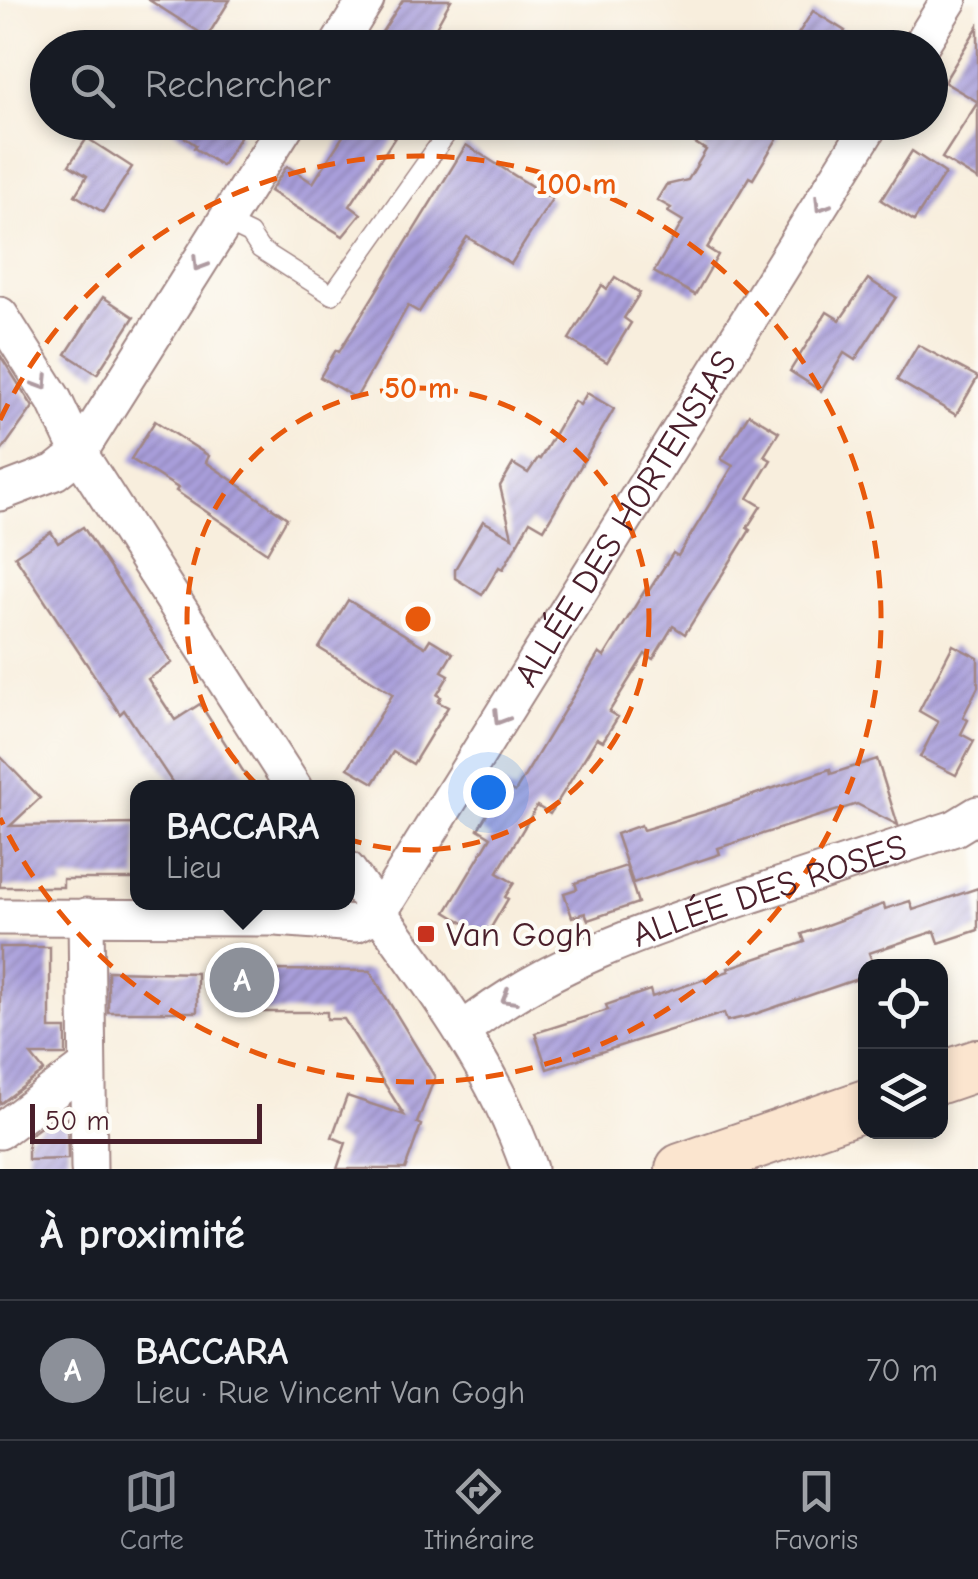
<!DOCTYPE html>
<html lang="fr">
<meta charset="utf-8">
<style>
:root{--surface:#171b24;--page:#20242c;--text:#f1f3f6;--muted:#9ea1a6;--line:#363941;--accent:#8c9099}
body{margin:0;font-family:"Comic Neue",sans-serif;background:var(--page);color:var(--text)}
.controls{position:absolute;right:30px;bottom:30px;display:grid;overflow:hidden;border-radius:20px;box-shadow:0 5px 15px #0003}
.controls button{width:90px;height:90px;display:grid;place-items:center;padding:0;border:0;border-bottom:2px solid var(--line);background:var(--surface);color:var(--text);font:50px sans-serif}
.scale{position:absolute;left:30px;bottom:25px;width:232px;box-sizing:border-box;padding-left:10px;border:5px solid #4a1f2b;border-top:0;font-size:28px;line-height:35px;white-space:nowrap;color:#4a1f2b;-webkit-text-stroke:8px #fdfcf7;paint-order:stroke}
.you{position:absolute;left:488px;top:792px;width:35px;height:35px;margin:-25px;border:8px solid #fff;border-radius:50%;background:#1a73e8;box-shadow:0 0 0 15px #1a73e833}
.badge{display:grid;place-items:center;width:65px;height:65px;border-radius:50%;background:var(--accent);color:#fff;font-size:32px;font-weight:700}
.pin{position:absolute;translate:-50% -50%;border:5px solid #fff;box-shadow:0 2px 10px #0006}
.popup{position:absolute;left:130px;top:780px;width:225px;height:130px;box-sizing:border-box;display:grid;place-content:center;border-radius:20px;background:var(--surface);filter:drop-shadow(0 2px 8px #0005);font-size:32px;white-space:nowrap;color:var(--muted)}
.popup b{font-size:38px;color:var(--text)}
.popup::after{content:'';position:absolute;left:50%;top:100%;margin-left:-20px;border:20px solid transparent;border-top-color:var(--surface)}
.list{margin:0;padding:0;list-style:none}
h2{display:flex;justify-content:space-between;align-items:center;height:130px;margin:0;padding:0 40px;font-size:42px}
h2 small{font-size:32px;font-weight:400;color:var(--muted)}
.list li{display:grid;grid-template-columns:65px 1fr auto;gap:30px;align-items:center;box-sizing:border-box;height:140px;padding:0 40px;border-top:2px solid var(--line)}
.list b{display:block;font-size:38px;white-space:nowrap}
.list p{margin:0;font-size:32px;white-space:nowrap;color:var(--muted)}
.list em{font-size:32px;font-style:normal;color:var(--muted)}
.icon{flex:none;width:55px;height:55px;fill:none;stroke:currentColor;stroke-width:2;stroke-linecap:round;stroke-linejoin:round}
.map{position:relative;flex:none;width:978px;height:1169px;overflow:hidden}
.search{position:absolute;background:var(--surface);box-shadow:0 5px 15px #0003;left:30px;right:30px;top:30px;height:110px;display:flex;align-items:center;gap:25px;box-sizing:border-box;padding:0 35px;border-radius:55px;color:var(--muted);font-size:38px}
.sheet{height:270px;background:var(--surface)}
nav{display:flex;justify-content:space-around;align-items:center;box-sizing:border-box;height:140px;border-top:2px solid var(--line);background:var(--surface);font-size:28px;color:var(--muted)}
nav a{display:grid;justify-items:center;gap:5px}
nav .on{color:var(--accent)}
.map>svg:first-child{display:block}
.building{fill:url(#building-hatch)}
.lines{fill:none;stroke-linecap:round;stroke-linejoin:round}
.lane-casing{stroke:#a18684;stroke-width:21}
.street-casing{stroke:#a18684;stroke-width:39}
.secondary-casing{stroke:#a18684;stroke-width:54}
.lane{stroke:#fff;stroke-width:18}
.street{stroke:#fff;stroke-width:35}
.secondary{stroke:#fbe5cf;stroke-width:50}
.oneway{stroke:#ae9aa0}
.ring{fill:none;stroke:#e8590c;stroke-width:5;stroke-dasharray:18 12}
.poi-dot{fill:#c8321e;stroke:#fdfcf7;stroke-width:4}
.labels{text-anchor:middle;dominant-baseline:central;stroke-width:8;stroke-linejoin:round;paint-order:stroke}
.street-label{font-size:35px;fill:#4a1f2b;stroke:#fdfcf7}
.poi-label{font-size:35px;fill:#4a1f2b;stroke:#fdfcf7;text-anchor:start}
.centre{fill:#e8590c;stroke:#fdfcf7;stroke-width:5}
.ring-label{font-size:30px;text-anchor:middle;font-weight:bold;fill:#e8590c;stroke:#fdfcf7;stroke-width:8;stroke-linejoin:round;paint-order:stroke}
</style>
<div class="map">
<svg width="978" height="1169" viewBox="0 0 978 1169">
<defs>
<pattern id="building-hatch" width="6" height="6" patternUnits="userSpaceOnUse" patternTransform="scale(2.5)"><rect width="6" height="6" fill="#a99fdb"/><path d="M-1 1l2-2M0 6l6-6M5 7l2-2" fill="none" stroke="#8c81b2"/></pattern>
</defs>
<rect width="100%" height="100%" fill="#fdfcf7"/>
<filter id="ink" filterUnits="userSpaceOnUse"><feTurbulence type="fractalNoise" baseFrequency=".01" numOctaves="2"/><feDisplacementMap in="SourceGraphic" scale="20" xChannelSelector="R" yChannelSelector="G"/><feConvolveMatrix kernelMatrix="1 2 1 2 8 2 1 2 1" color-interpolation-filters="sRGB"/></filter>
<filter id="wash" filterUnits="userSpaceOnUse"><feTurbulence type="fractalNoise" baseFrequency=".0048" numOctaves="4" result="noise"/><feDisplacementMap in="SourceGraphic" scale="40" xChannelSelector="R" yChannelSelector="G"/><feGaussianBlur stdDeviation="2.25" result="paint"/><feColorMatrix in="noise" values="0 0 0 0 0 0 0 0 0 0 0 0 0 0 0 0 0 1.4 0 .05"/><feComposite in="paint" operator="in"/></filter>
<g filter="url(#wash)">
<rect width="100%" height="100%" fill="#f8eedd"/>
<g id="blocks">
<g class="building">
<polygon points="149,0 230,0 207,37"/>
<polygon points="403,0 451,0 424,48 400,48 380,35"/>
<polygon points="813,11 845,31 835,48 789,48"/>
<polygon points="978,26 978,180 942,158 978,102 944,82"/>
<polygon points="161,122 222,122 241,135 222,166 194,148 196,145"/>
<polygon points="352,122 405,122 350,206 361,214 343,236 270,191 287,166 313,183"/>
<polygon points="703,122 787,122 753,179 749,177 707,248 718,255 695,295 654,272 683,221 668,212 671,208 657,200 666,185 688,180 706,150 692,141"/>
<polygon points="87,138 132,167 103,212 75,195 87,176 69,165"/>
<polygon points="466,145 552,199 511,264 467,237 419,312 408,306 356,398 320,377 336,350 339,352"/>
<polygon points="912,151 945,173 914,221 881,200"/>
<polygon points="615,277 640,293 624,318 631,323 607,362 569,339 602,285 607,289"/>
<polygon points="868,279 896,297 855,360 844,353 821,391 790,371 827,312 840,320"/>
<polygon points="103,297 134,317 97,374 66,354"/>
<polygon points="918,345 978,377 956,415 897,380"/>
<polygon points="0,355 33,407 0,453"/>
<polygon points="587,393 614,409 544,529 530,521 503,569 499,567 482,595 455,578 455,569 483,521 512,537 500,486 513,464 528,473 538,458 540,459 574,401 580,405"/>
<polygon points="749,414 779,432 764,456 771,460 748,498 761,506 747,528 750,530 685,634 673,626 653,659 645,654 609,712 618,717 603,741 597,738 550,814 537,806 497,873 514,883 505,897 508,899 486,936 446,912 491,837 478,829 504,786 515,792 599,653 604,657 645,590 648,592 673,553 678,556 733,466 721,459"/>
<polygon points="155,421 209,456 206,462 287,518 267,553 176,491 178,488 131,459"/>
<polygon points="83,527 172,663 148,679 175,720 200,704 254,788 176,788 124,710 120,714 15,556 51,532 58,543"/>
<polygon points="348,600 425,647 430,639 453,653 442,671 449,675 437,695 441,697 438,702 448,707 413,764 393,752 374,783 348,768 393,694 319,648"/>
<polygon points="953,645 978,658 978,687 963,717 968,720 961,734 974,741 956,775 920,757 938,722 919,711"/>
<polygon points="0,756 40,798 10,826 137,824 137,879 63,879 63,887 0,887"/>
<polygon points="877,759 898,825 857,804 718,848 720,854 633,883 616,834 641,825 643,830 706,811 830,769 831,774"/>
<polygon points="626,866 638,903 588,920 585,913 572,917 564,893 577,889 575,883"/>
<polygon points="978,888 978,930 939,943 935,931 869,953 874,966 866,966 866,976 749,1016 727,1021 724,1013 547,1069 535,1033 608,1010 606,1005 650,990 652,997 729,971 728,968 805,942 802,934 884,904 885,909 910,901 913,910"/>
<polygon points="0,947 50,947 50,1029 66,1029 66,1055 31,1055 44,1071 0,1104"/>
<polygon points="271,970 370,971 435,1077 417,1123 421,1125 405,1169 337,1169 346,1143 332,1137 347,1096 404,1115 344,1019 327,1019 327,1012 247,1012 247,973 271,974"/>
<polygon points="108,971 197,973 197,1012 108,1012"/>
<polygon points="67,1118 68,1159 28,1160 28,1136 52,1119"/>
</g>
</g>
</g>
<g filter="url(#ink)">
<use href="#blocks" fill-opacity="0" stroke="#a18684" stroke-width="2.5"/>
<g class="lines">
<defs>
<polyline id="lane" points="225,222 250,234 260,249 332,295 455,122"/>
<g id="street">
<polyline points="336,48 366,0"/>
<polyline points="919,48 949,0"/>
<polyline points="0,315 54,400 79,453 294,788"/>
<polyline points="0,493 55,472 79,453 288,122"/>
<path d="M347 869C415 963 492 1058 529 1169"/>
<path id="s1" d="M379 913 872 122"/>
<polyline points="86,916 89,1169"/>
<polyline points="0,917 276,918 356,924 379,913"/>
<path id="s2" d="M462 1031C546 963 649 929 751 895 819 873 887 851 955 828L978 814"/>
<polyline points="0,1131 87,1066"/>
</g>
<g id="secondary">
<polyline points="940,1078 978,1065"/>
<polyline points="681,1169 866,1105"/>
</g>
</defs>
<use href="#lane" class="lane-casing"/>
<use href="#street" class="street-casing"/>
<use href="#secondary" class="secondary-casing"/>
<use href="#lane" class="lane"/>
<use href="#street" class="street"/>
<use href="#secondary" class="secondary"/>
</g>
<defs><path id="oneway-chevron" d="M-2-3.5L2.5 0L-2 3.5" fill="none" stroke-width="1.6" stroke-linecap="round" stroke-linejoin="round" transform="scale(2.5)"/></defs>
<g class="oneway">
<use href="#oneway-chevron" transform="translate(821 205) rotate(122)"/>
<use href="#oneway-chevron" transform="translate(199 264) rotate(122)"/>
<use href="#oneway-chevron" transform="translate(42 383) rotate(58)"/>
<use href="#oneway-chevron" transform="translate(500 718) rotate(122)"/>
<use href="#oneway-chevron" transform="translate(508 998) rotate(149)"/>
</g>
</g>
<g class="ring">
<circle cx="418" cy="619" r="231"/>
<path d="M0 420A463 463 0 1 1 0 818"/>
</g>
<rect class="poi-dot" x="416" y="924" width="20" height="20" rx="5"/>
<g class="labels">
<g class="street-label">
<text stroke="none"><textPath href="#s1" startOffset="465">ALLÉE DES HORTENSIAS</textPath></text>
<text stroke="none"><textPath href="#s2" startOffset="340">ALLÉE DES ROSES</textPath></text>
</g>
<g class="poi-label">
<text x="446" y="934">Van Gogh</text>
</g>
</g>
<circle cx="418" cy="619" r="15" class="centre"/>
<g class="ring-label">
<text x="576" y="194">100 m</text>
<text x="418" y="398">50 m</text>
</g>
</svg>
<div class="controls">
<button><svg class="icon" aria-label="locate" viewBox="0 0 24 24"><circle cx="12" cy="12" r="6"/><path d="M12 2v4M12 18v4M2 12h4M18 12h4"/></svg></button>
<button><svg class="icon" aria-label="layers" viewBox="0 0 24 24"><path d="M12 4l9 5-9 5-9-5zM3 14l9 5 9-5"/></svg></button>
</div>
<div class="scale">50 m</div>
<div class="you"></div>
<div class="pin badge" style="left:242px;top:980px">A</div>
<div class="popup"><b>BACCARA</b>Lieu</div>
<div class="search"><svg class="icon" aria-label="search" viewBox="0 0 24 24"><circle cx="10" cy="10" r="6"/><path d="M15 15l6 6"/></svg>Rechercher</div>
</div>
<section class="sheet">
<h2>À proximité<small></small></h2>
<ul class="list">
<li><span class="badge">A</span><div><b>BACCARA</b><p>Lieu · Rue Vincent Van Gogh</p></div><em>70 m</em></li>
</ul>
</section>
<nav>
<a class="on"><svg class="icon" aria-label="map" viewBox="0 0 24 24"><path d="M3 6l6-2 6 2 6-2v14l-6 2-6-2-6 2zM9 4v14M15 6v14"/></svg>Carte</a>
<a><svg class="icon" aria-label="directions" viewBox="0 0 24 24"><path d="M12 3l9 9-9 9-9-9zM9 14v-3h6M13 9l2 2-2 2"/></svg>Itinéraire</a>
<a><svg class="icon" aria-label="saved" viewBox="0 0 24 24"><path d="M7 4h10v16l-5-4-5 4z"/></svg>Favoris</a>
</nav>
